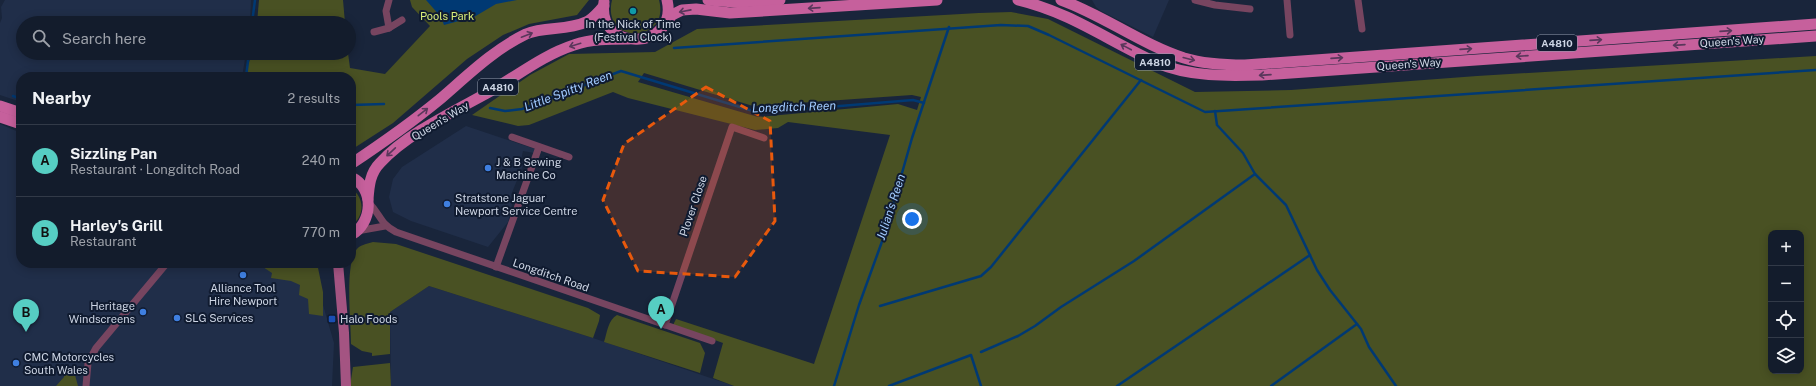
<!DOCTYPE html>
<meta charset="utf-8">
<style>
:root{--surface:#131c2c;--page:#1c2534;--text:#f1f3f6;--muted:#9da1a9;--line:#323a48;--accent:#56cec3}
body{margin:0;font-family:"Public Sans",sans-serif;background:var(--page);color:var(--text)}
.controls{position:absolute;right:12px;bottom:12px;display:grid;overflow:hidden;border-radius:8px;box-shadow:0 2px 10px #0003}
.controls button{width:36px;height:36px;display:grid;place-items:center;padding:0;border:0;border-bottom:1px solid var(--line);background:var(--surface);color:var(--text);font:20px sans-serif}
.you{position:absolute;left:912px;top:219px;width:14px;height:14px;margin:-10px;border:3px solid #fff;border-radius:50%;background:#1a73e8;box-shadow:0 0 0 6px #1a73e833}
.badge{display:grid;place-items:center;width:26px;height:26px;border-radius:50%;background:var(--accent);color:#111;font-size:13px;font-weight:700}
.pin{position:absolute;translate:-50% -33px;filter:drop-shadow(0 1px 2px #0008)}
.pin::after{content:'';position:absolute;top:21px;width:14px;height:12px;background:inherit;clip-path:polygon(0 0,100% 0,50% 100%)}
.list{margin:0;padding:0;list-style:none}
h2{display:flex;justify-content:space-between;align-items:center;height:52px;margin:0;padding:0 16px;font-size:17px}
h2 small{font-size:13px;font-weight:400;color:var(--muted)}
.list li{display:grid;grid-template-columns:26px 1fr auto;gap:12px;align-items:center;box-sizing:border-box;height:72px;padding:0 16px;border-top:1px solid var(--line)}
.list b{display:block;font-size:15px;white-space:nowrap}
.list p{margin:0;font-size:13px;white-space:nowrap;color:var(--muted)}
.list em{font-size:13px;font-style:normal;color:var(--muted)}
.icon{flex:none;width:22px;height:22px;fill:none;stroke:currentColor;stroke-width:2;stroke-linecap:round;stroke-linejoin:round}
.map{position:relative;flex:none;width:1816px;height:386px;overflow:hidden}
.search{position:absolute;background:var(--surface);box-shadow:0 2px 10px #0003;left:16px;top:16px;width:340px;height:44px;display:flex;align-items:center;gap:10px;box-sizing:border-box;padding:0 14px;border-radius:22px;color:var(--muted);font-size:15px}
.panel{position:absolute;background:var(--surface);box-shadow:0 2px 10px #0003;left:16px;top:72px;width:340px;height:196px;border-radius:16px}
.map>svg:first-child{display:block}
.built{fill:#202e49}
.green{fill:#495123;fill-rule:evenodd}
.water{fill:#003973}
.lines{fill:none;stroke-linecap:round;stroke-linejoin:round}
.stream{stroke:#003973;stroke-width:2.5}
.street{stroke:#774560;stroke-width:7}
.secondary{stroke:#a45482;stroke-width:10}
.primary{stroke:#c6609c;stroke-width:11}
.oneway{stroke:#59375b}
.marked{fill:#e8590c;fill-opacity:0.2;stroke:#e8590c;stroke-width:3;stroke-dasharray:8 5;stroke-linejoin:round}
.culture-dot{fill:#0f9aa8;stroke:#101b30;stroke-width:1.5}
.shop-dot{fill:#3f7fe0;stroke:#101b30;stroke-width:1.5}
.transit-dot{fill:#1a4fb4;stroke:#101b30;stroke-width:1.5}
.labels{text-anchor:middle;dominant-baseline:central;stroke-width:4;stroke-linejoin:round;paint-order:stroke}
.shield{fill:#101b30;stroke:#949dae;stroke-width:1}
.shield-label{font-size:10px;font-weight:bold;fill:#cdd5e4}
.park-label{font-size:11px;fill:#d9ee7a;stroke:#101b30}
.poi-label{font-size:11px;fill:#cdd5e4;stroke:#101b30;text-anchor:start}
.street-label{font-size:11px;fill:#cdd5e4;stroke:#101b30}
.water-label{font-size:12px;font-style:italic;fill:#a1cafe;stroke:#101b30}
</style>
<div class="map">
<svg width="1816" height="386" viewBox="0 0 1816 386">
<rect width="100%" height="100%" fill="#19253b"/>
<g class="built">
<polygon points="5,0 251,0 250,23 23,23 23,53 246,53 242,77 21,77 21,102 0,95 0,23 2,18 1,7"/>
<polygon points="1092,0 1169,0 1153,37 1101,11 1096,7"/>
<polygon points="0,124 21,133 21,263 268,263 309,286 323,305 334,343 332,386 0,386"/>
<polygon points="466,126 535,149 534,153 523,151 521,160 524,163 511,195 512,205 508,222 488,247 411,221 393,212 389,197 393,179 402,167"/>
<polygon points="429,286 593,338 734,386 391,386 390,312"/>
</g>
<g class="green">
<polygon points="259,0 343,0 345,23 257,23"/>
<polygon points="410,0 589,0 577,15 529,24 503,35 467,59 393,123 351,150 351,77 244,77 252,53 348,53 350,68 385,74 430,26 412,7"/>
<path d="M612 0H659C671 43 601 46 612 0Z"/>
<path d="M1011 12 1048 19 1195 92 1291 90 1477 76 1816 56V386H734L713 378 723 343 673 325 676 319 814 364 890 135 788 122 778 128 755 130 628 98 613 92 529 125 518 126 472 115 530 75 569 54 655 52 697 29 979 13ZM644 73 753 106 912 95 921 97 917 110 898 104 758 117 638 82ZM1771 233H1801V371H1771Z"/>
<path d="M351 188C365 198 365 216 351 226Z"/>
<path d="M373 242 396 244 588 308 600 315 599 321 593 338 429 286 390 312V354L372 356V353L362 351 351 344C351 322 345 270 355 252 358 245 366 244 373 242Z"/>
<polygon points="257,263 317,263 323,292 323,316 309,314 308,299 299,295 300,285 291,281 271,278 272,273"/>
<path d="M617 315 700 343 705 353 700 373 604 342C607 333 608 320 617 315Z"/>
<polygon points="390,363 391,386 350,386 353,367"/>
<polygon points="63,367 75,375 78,386 56,386 64,377"/>
</g>
<polygon class="water" points="426,0 517,0 496,4 474,17 444,25 441,17"/>
<g class="lines">
<g class="stream">
<polyline points="252,23 255,0"/>
<polyline points="674,48 1001,25 1028,26 1049,35 1205,112 1816,70"/>
<polyline points="246,77 249,53"/>
<polyline points="13,96 21,99"/>
<polyline points="351,105 384,104"/>
<polyline points="490,108 505,111 522,109 621,71 753,111 767,112 913,100 924,103"/>
<polyline points="1215,111 1217,125 1243,153 1255,174 1286,205 1317,270 1330,290 1361,329 1369,347 1396,386"/>
<polyline points="880,306 981,276 991,267 1141,80"/>
<polyline points="981,352 1018,336 1035,326 1061,307 1134,261 1255,174"/>
<polyline points="834,386 859,305 884,236 912,138 949,27"/>
<polyline points="889,386 971,355 981,386"/>
<polyline points="1117,386 1310,255"/>
<polyline points="1271,386 1357,324"/>
</g>
<g class="street">
<polyline points="389,0 386,11 389,28"/>
<polyline points="1195,0 1215,5 1250,9"/>
<polyline points="1287,0 1290,35"/>
<polyline points="1358,0 1362,29"/>
<polyline points="374,32 389,28 402,20"/>
<polyline points="512,137 569,157"/>
<path d="M369 203C381 215 380 224 396 232L712 341"/>
<polyline points="357,231 385,226"/>
<polyline points="496,267 539,147"/>
<polyline points="665,325 732,127 764,138"/>
<polyline points="86,386 88,363 96,348 167,263"/>
</g>
<polyline class="secondary" points="338,263 344,333 346,386"/>
<g class="primary">
<polyline points="708,0 735,2 780,0"/>
<path d="M1018 0C1072 13 1108 41 1157 63 1190 77 1227 76 1262 75L1816 36"/>
<path d="M1061 0C1103 15 1141 44 1184 58 1204 64 1224 65 1245 65L1816 24"/>
<path d="M604 2C596 53 679 51 667 0"/>
<polyline points="660,30 672,15 682,10 696,9 730,13 937,0"/>
<polyline points="0,106 21,113"/>
<polyline points="0,117 21,124"/>
<path d="M351 164C381 144 411 123 439 100 467 76 493 50 526 34 545 26 567 31 586 22 593 19 598 12 604 6"/>
<path d="M351 177C375 188 373 223 351 235"/>
<path d="M368 199C369 186 370 173 380 163 406 134 455 111 489 92 517 76 543 55 574 45 591 39 609 39 628 39"/>
</g>
</g>
<defs><path id="oneway-shaft" d="M-6 0H5M1.5-3L5.5 0L1.5 3" fill="none" stroke-width="1.6" stroke-linecap="round" stroke-linejoin="round"/></defs>
<g class="oneway">
<use href="#oneway-shaft" transform="translate(814 8) rotate(176)"/>
<use href="#oneway-shaft" transform="translate(685 11) rotate(169)"/>
<use href="#oneway-shaft" transform="translate(1726 31) rotate(-4)"/>
<use href="#oneway-shaft" transform="translate(527 35) rotate(-21)"/>
<use href="#oneway-shaft" transform="translate(1596 40) rotate(-4)"/>
<use href="#oneway-shaft" transform="translate(575 45) rotate(163)"/>
<use href="#oneway-shaft" transform="translate(1679 45) rotate(176)"/>
<use href="#oneway-shaft" transform="translate(1126 47) rotate(-152)"/>
<use href="#oneway-shaft" transform="translate(1466 49) rotate(-4)"/>
<use href="#oneway-shaft" transform="translate(1522 56) rotate(176)"/>
<use href="#oneway-shaft" transform="translate(1337 58) rotate(-4)"/>
<use href="#oneway-shaft" transform="translate(1189 59) rotate(14)"/>
<use href="#oneway-shaft" transform="translate(1265 75) rotate(176)"/>
<use href="#oneway-shaft" transform="translate(423 112) rotate(-38)"/>
<use href="#oneway-shaft" transform="translate(391 152) rotate(137)"/>
</g>
<path class="marked" d="M706 87 770 121 775 221 735 277 638 271 603 200 624 144Z"/>
<circle class="culture-dot" cx="633" cy="11" r="4"/>
<g class="shop-dot">
<circle cx="488" cy="168" r="4"/>
<circle cx="447" cy="204" r="4"/>
<circle cx="243" cy="275" r="4"/>
<circle cx="143" cy="312" r="4"/>
<circle cx="177" cy="318" r="4"/>
<circle cx="16" cy="363" r="4"/>
</g>
<rect class="transit-dot" x="328" y="315" width="8" height="8" rx="2"/>
<g class="labels">
<g class="shield">
<rect x="1537" y="35" width="40" height="16" rx="3"/>
<rect x="1135" y="54" width="40" height="16" rx="3"/>
<rect x="478" y="79" width="40" height="16" rx="3"/>
</g>
<g class="shield-label">
<text x="1557" y="43">A4810</text>
<text x="1155" y="62">A4810</text>
<text x="498" y="87">A4810</text>
</g>
<g class="park-label">
<text x="447" y="16">Pools Park</text>
</g>
<g class="poi-label">
<text x="633" y="24" text-anchor="middle">In the Nick of Time<tspan x="633" dy="13">(Festival Clock)</tspan></text>
<text x="496" y="162">J &amp; B Sewing<tspan x="496" dy="13">Machine Co</tspan></text>
<text x="455" y="198">Stratstone Jaguar<tspan x="455" dy="13">Newport Service Centre</tspan></text>
<text x="243" y="288" text-anchor="middle">Alliance Tool<tspan x="243" dy="13">Hire Newport</tspan></text>
<text x="135" y="306" text-anchor="end">Heritage<tspan x="135" dy="13">Windscreens</tspan></text>
<text x="185" y="318">SLG Services</text>
<text x="340" y="319">Halo Foods</text>
<text x="24" y="357">CMC Motorcycles<tspan x="24" dy="13">South Wales</tspan></text>
</g>
<g class="street-label">
<text transform="translate(1732 41) rotate(-4)">Queen's Way</text>
<text transform="translate(1409 64) rotate(-4)">Queen's Way</text>
<text transform="translate(440 121) rotate(-31)">Queen's Way</text>
<text transform="translate(693 206) rotate(-71)">Plover Close</text>
<text transform="translate(551 275) rotate(19)">Longditch Road</text>
</g>
<g class="water-label">
<text transform="translate(568 91) rotate(-21)">Little Spitty Reen</text>
<text transform="translate(794 107) rotate(-2)">Longditch Reen</text>
<text transform="translate(891 207) rotate(-72)">Julian's Reen</text>
</g>
</g>
</svg>
<div class="controls">
<button>+</button>
<button>−</button>
<button><svg class="icon" aria-label="locate" viewBox="0 0 24 24"><circle cx="12" cy="12" r="6"/><path d="M12 2v4M12 18v4M2 12h4M18 12h4"/></svg></button>
<button><svg class="icon" aria-label="layers" viewBox="0 0 24 24"><path d="M12 4l9 5-9 5-9-5zM3 14l9 5 9-5"/></svg></button>
</div>
<div class="you"></div>
<div class="pin badge" style="left:661px;top:329px">A</div>
<div class="pin badge" style="left:26px;top:332px">B</div>
<div class="search"><svg class="icon" aria-label="search" viewBox="0 0 24 24"><circle cx="10" cy="10" r="6"/><path d="M15 15l6 6"/></svg>Search here</div>
<section class="panel">
<h2>Nearby<small>2 results</small></h2>
<ul class="list">
<li><span class="badge">A</span><div><b>Sizzling Pan</b><p>Restaurant · Longditch Road</p></div><em>240 m</em></li>
<li><span class="badge">B</span><div><b>Harley's Grill</b><p>Restaurant</p></div><em>770 m</em></li>
</ul>
</section>
</div>
